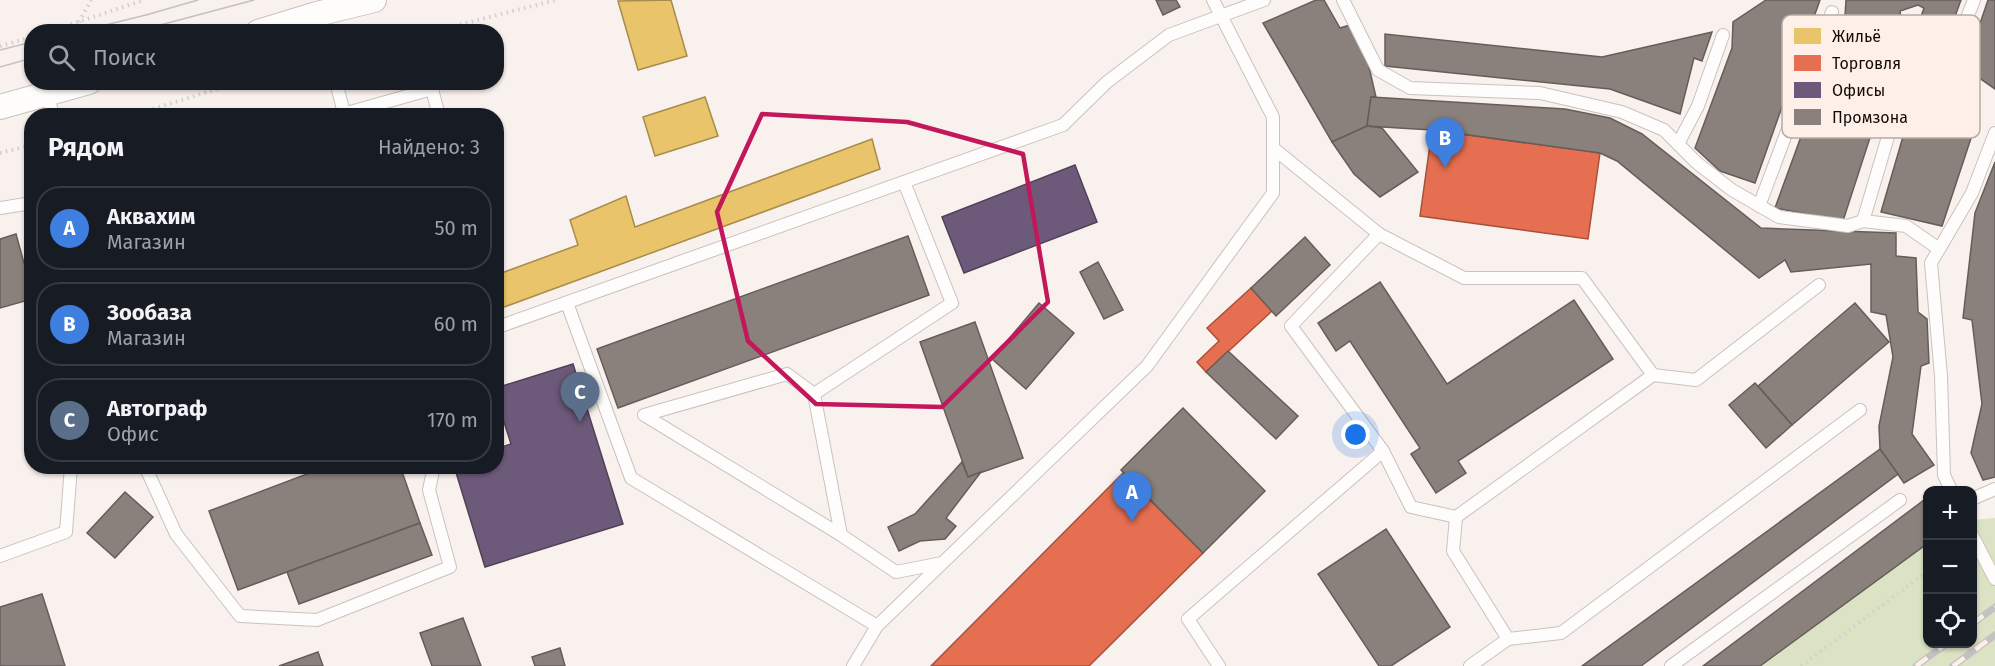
<!DOCTYPE html>
<html lang="ru">
<meta charset="utf-8">
<style>
:root{--surface:#171b24;--page:#242831;--text:#f1f3f6;--muted:#9ea1a6;--line:#363941;--accent:#db2777}
body{margin:0;font-family:"Fira Sans",sans-serif;background:var(--page);color:var(--text)}
.controls{position:absolute;right:18px;bottom:18px;display:grid;overflow:hidden;border-radius:12px;box-shadow:0 2px 4px #0004}
.controls button{width:54px;height:54px;display:grid;place-items:center;padding:0;border:0;border-bottom:2px solid var(--line);background:var(--surface);color:var(--text);font:30px sans-serif}
.you{position:absolute;left:1356px;top:435px;width:21px;height:21px;margin:-15px;border:4px solid #fff;border-radius:50%;background:#1a73e8;box-shadow:0 0 0 9px #1a73e833}
.badge{display:grid;place-items:center;width:39px;height:39px;border-radius:50%;background:var(--accent);color:#fff;font-size:20px;font-weight:700}
.pin{position:absolute;translate:-50% -50px;filter:drop-shadow(0 2px 3px #0008)}
.pin::after{content:'';position:absolute;top:32px;width:21px;height:18px;background:inherit;clip-path:polygon(0 0,100% 0,50% 100%)}
.list{margin:0;padding:0;list-style:none}
h2{display:flex;justify-content:space-between;align-items:center;height:78px;margin:0;padding:0 24px;font-size:26px}
h2 small{font-size:20px;font-weight:400;color:var(--muted)}
.list li{display:grid;grid-template-columns:39px 1fr auto;gap:18px;align-items:center;box-sizing:border-box;height:84px;margin:0 12px 12px;padding:0 12px;border:2px solid var(--line);border-radius:24px}
.list b{display:block;font-size:22px;white-space:nowrap}
.list p{margin:0;font-size:20px;white-space:nowrap;color:var(--muted)}
.list em{font-size:20px;font-style:normal;color:var(--muted)}
.icon{flex:none;width:33px;height:33px;fill:none;stroke:currentColor;stroke-width:2;stroke-linecap:round;stroke-linejoin:round}
.map{position:relative;flex:none;width:1995px;height:666px;overflow:hidden}
.search{position:absolute;background:var(--surface);box-shadow:0 2px 4px #0004;left:24px;top:24px;width:480px;height:66px;display:flex;align-items:center;gap:15px;box-sizing:border-box;padding:0 21px;border-radius:24px;color:var(--muted);font-size:22px}
.panel{position:absolute;background:var(--surface);box-shadow:0 2px 4px #0004;left:24px;top:108px;width:480px;height:366px;border-radius:24px}
.map>svg:first-child{display:block}
.green{fill:#dce3c4}
.homes{fill:#e9c46a;stroke:#a88c4c;stroke-width:1.5}
.shops{fill:#e76f51;stroke:#a7513a;stroke-width:1.5}
.offices{fill:#6d597a;stroke:#514157;stroke-width:1.5}
.industry{fill:#8a817c;stroke:#665d59;stroke-width:1.5}
.lines{fill:none;stroke-linecap:round;stroke-linejoin:round}
.service-casing{stroke:#c9c2be;stroke-width:14}
.minor-casing{stroke:#c9c2be;stroke-width:26}
.path{stroke:#d2cfce;stroke-width:4;stroke-dasharray:1.5 4.5;stroke-linecap:butt}
.service{stroke:#fefdfc;stroke-width:12}
.minor{stroke:#fefdfc;stroke-width:24}
.tram{stroke:#c3c1c1;stroke-width:1.5}
.rail-casing{stroke:#c3c1c1;stroke-width:7}
.rail{stroke:#fef0e8;stroke-width:4.5;stroke-dasharray:14;stroke-linecap:butt}
.marked{fill:none;stroke:#c2185b;stroke-width:4.5;stroke-linejoin:round}
.key{fill:#fef0e8;stroke:#b7aba4;stroke-width:1.5}
.key-label{font-size:16px;fill:#110a06}
</style>
<div class="map">
<svg width="1995" height="666" viewBox="0 0 1995 666">
<rect width="100%" height="100%" fill="#f9f1ed"/>
<polygon class="green" points="1995,518 1995,666 1760,666 1927,543 1928,644 1972,644 1973,520"/>
<g class="homes">
<polygon points="671,0 687,56 638,70 618,1"/>
<polygon points="705,97 718,136 655,156 643,117"/>
<polygon points="872,139 880,169 496,310 496,275 578,245 570,220 626,196 635,227"/>
</g>
<g class="shops">
<polygon points="1432,130 1600,153 1588,239 1420,216"/>
<polygon points="1251,288 1272,311 1206,372 1197,362 1219,341 1207,328"/>
<polygon points="1123,473 1203,553 1089,666 931,666"/>
</g>
<g class="offices">
<polygon points="1075,165 1097,222 964,273 942,217"/>
<polygon points="573,364 623,524 485,567 454,466 496,466 496,449 511,444 496,397 496,388"/>
</g>
<g class="industry">
<polygon points="1156,0 1176,0 1180,7 1163,15"/>
<polygon points="1316,0 1324,0 1340,28 1350,25 1369,67 1376,97 1371,97 1367,126 1332,142 1263,23"/>
<polygon points="1766,0 1820,0 1755,183 1720,171 1695,148 1732,48 1733,22"/>
<polygon points="1846,0 1961,0 1946,41 1918,25 1924,8 1918,5 1900,11 1903,36 1843,221 1775,208 1845,16"/>
<polygon points="1988,0 1995,0 1995,89 1965,68"/>
<polygon points="1712,32 1702,61 1694,58 1680,114 1610,89 1385,66 1385,34 1602,57"/>
<polygon points="1371,97 1565,109 1610,118 1642,134 1761,228 1896,233 1896,256 1916,258 1918,312 1927,319 1929,363 1921,366 1912,434 1934,465 1904,483 1880,449 1879,426 1893,357 1886,315 1871,312 1871,264 1791,272 1785,260 1759,278 1617,161 1600,153 1432,130 1367,126"/>
<polygon points="1914,99 1978,117 1942,226 1881,212"/>
<polygon points="1367,126 1382,128 1418,172 1380,197 1354,174 1332,142"/>
<polygon points="1995,162 1995,477 1983,480 1971,453 1982,404 1972,320 1963,318 1975,213"/>
<polygon points="16,234 32,292 32,299 0,308 0,239"/>
<polygon points="908,236 929,295 618,408 597,349"/>
<polygon points="1305,237 1330,265 1276,316 1251,288"/>
<polygon points="1098,262 1123,310 1104,319 1080,272"/>
<polygon points="1380,282 1447,384 1574,300 1613,359 1458,461 1466,473 1436,493 1411,454 1420,448 1350,341 1336,351 1318,323"/>
<polygon points="1039,303 1074,333 1026,389 992,359"/>
<polygon points="1855,303 1889,342 1792,425 1758,386"/>
<polygon points="975,322 1023,458 968,477 920,342"/>
<polygon points="1228,351 1298,416 1276,439 1206,372"/>
<polygon points="1755,383 1792,425 1766,448 1729,405"/>
<polygon points="1183,408 1265,491 1203,553 1121,470"/>
<polygon points="1880,449 1898,474 1641,666 1582,666"/>
<polygon points="962,462 968,477 981,472 946,518 956,526 945,539 920,541 899,551 888,527 915,514"/>
<polygon points="328,466 400,466 420,523 238,590 209,511"/>
<polygon points="125,492 153,517 115,558 87,533"/>
<polygon points="1928,497 1928,543 1760,666 1703,666"/>
<polygon points="420,523 432,555 299,604 287,572"/>
<polygon points="1386,529 1450,627 1391,666 1379,666 1318,574"/>
<polygon points="42,594 65,666 0,666 0,607"/>
<polygon points="463,618 481,666 432,666 420,633"/>
<polygon points="560,648 565,666 535,666 532,657"/>
<polygon points="318,652 323,666 279,666"/>
</g>
<g class="lines">
<defs>
<g id="service">
<polyline points="1343,0 1378,70 1410,88 1540,93 1622,112 1664,130 1697,163 1732,190 1779,217 1848,226 1863,221 1906,226 1939,249"/>
<polyline points="317,14 322,32"/>
<polyline points="336,82 344,113"/>
<polyline points="48,95 53,116"/>
<polyline points="336,116 432,89 439,116"/>
<polyline points="1678,144 1698,106 1723,35"/>
<polyline points="1273,148 1379,234 1464,278 1582,278 1653,375 1456,517 1453,551 1508,639 1470,666"/>
<polyline points="1759,206 1832,12"/>
<polyline points="0,208 32,203"/>
<polyline points="1863,221 1914,49 1954,51 1974,0"/>
<polyline points="567,303 631,478 877,626"/>
<polyline points="501,326 1063,125 1107,82 1169,35 1264,0"/>
<polyline points="1653,375 1696,380 1819,285"/>
<polyline points="814,394 787,374 644,415 841,535 814,394 952,303 904,182"/>
<polyline points="1383,451 1411,507 1456,517"/>
<polyline points="145,466 176,534 240,616 317,620 450,567 429,490 434,466"/>
<polyline points="1951,490 1944,475 1941,376 1931,263 1972,193 1995,133"/>
<polyline points="1972,499 1995,489"/>
<polyline points="841,535 896,572 942,563"/>
<polyline points="1972,535 1995,579"/>
<polyline points="0,556 66,532 71,466"/>
<polyline points="1508,639 1561,633 1860,410"/>
<polyline points="853,666 877,626 1147,366 1273,193 1273,117 1213,0"/>
<polyline points="1219,666 1188,619 1383,451 1291,326 1379,234"/>
<polyline points="1671,666 1900,500"/>
</g>
<g id="minor">
<polyline points="258,32 317,14 374,0"/>
<polyline points="0,107 89,82"/>
</g>
</defs>
<use href="#service" class="service-casing"/>
<use href="#minor" class="minor-casing"/>
<g class="path">
<polyline points="79,22 91,0"/>
<polyline points="48,32 144,0"/>
<polyline points="431,32 556,0"/>
<polyline points="0,46 32,37"/>
<polyline points="130,116 240,82"/>
<polyline points="0,153 32,145"/>
<polyline points="1801,666 1928,571"/>
</g>
<use href="#service" class="service"/>
<use href="#minor" class="minor"/>
<g class="tram">
<polyline points="77,32 146,15 198,0"/>
<polyline points="134,32 254,0"/>
<polyline points="0,50 32,42"/>
<polyline points="0,67 32,58"/>
</g>
<defs>
<g id="rail">
<polyline points="1972,624 1995,607"/>
<polyline points="1916,666 1946,644"/>
<polyline points="1953,666 1995,635"/>
</g>
</defs>
<use href="#rail" class="rail-casing"/>
<use href="#rail" class="rail"/>
</g>
<path class="marked" d="M762 114 907 122 1023 154 1048 302 942 407 816 404 748 341 717 212Z"/>
<rect x="1782" y="15" width="198" height="123" rx="9" class="key"/>
<rect x="1794" y="28" width="27" height="16" fill="#e9c46a"/>
<rect x="1794" y="55" width="27" height="16" fill="#e76f51"/>
<rect x="1794" y="82" width="27" height="16" fill="#6d597a"/>
<rect x="1794" y="109" width="27" height="16" fill="#8a817c"/>
<g class="key-label">
<text x="1832" y="42">Жильё</text>
<text x="1832" y="69">Торговля</text>
<text x="1832" y="96">Офисы</text>
<text x="1832" y="123">Промзона</text>
</g>
</svg>
<div class="controls">
<button>+</button>
<button>−</button>
<button><svg class="icon" aria-label="locate" viewBox="0 0 24 24"><circle cx="12" cy="12" r="6"/><path d="M12 2v4M12 18v4M2 12h4M18 12h4"/></svg></button>
</div>
<div class="you"></div>
<div class="pin badge" style="left:1132px;top:522px;background:#3f7fe0">A</div>
<div class="pin badge" style="left:1445px;top:168px;background:#3f7fe0">B</div>
<div class="pin badge" style="left:580px;top:422px;background:#5c6f8a">C</div>
<div class="search"><svg class="icon" aria-label="search" viewBox="0 0 24 24"><circle cx="10" cy="10" r="6"/><path d="M15 15l6 6"/></svg>Поиск</div>
<section class="panel">
<h2>Рядом<small>Найдено: 3</small></h2>
<ul class="list">
<li><span class="badge" style="background:#3f7fe0">A</span><div><b>Аквахим</b><p>Магазин</p></div><em>50 m</em></li>
<li><span class="badge" style="background:#3f7fe0">B</span><div><b>Зообаза</b><p>Магазин</p></div><em>60 m</em></li>
<li><span class="badge" style="background:#5c6f8a">C</span><div><b>Автограф</b><p>Офис</p></div><em>170 m</em></li>
</ul>
</section>
</div>
